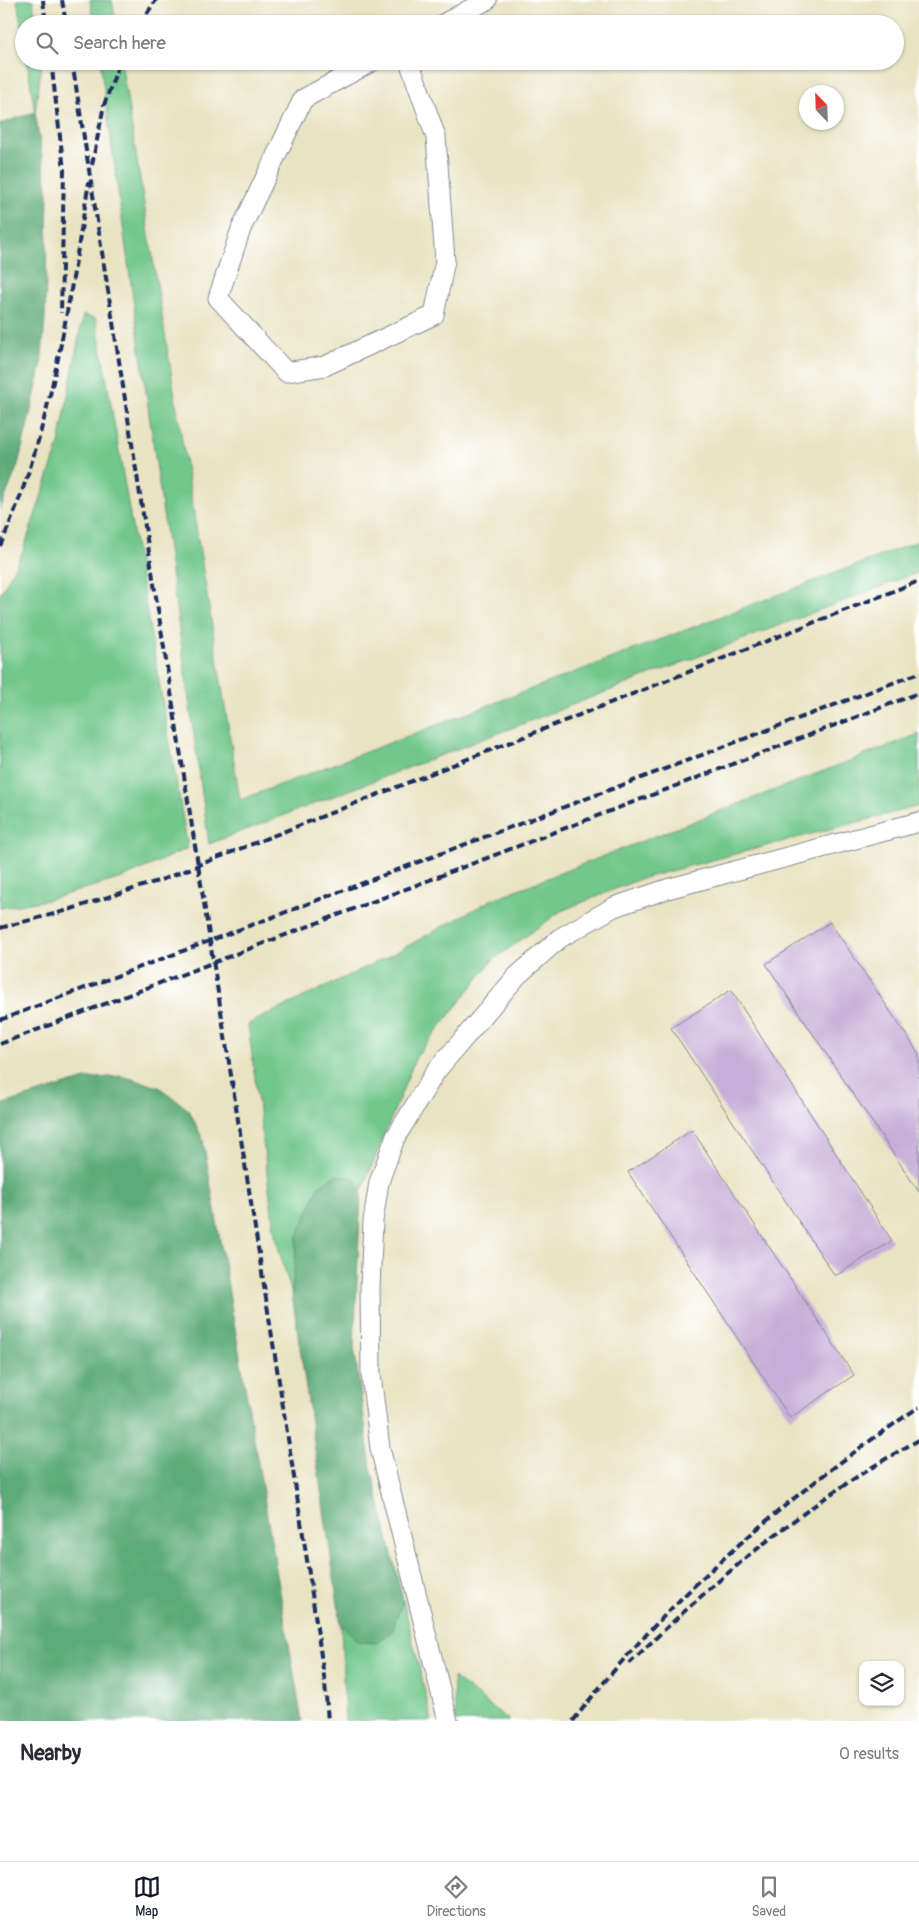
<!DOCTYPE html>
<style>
:root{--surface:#fff;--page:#f7f7f7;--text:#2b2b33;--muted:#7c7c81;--line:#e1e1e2;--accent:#111827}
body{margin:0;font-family:Pangolin,sans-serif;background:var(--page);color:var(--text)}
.controls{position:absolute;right:15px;bottom:15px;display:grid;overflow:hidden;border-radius:10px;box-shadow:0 1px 4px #0004}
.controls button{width:45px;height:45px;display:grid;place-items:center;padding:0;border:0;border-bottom:1px solid var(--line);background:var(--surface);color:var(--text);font:25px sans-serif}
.compass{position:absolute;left:799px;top:85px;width:45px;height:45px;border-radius:50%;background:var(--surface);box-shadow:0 1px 4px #0004;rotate:337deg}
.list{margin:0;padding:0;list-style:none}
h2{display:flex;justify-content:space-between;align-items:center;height:65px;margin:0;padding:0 20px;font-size:21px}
h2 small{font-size:16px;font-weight:400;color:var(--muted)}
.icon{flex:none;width:28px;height:28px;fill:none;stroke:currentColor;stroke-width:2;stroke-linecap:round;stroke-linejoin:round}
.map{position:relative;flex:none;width:919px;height:1721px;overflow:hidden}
.search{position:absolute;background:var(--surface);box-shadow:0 1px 4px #0004;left:15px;right:15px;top:15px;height:55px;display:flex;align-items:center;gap:12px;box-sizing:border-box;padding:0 18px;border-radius:28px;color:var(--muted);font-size:19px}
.sheet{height:140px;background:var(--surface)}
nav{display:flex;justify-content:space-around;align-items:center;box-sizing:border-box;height:70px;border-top:1px solid var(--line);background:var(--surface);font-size:14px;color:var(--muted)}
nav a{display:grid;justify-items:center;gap:2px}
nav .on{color:var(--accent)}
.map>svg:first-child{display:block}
.green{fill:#72c78b;stroke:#467b74}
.forest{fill:#5dac77;stroke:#3c6e6a}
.building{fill:#c7aed8}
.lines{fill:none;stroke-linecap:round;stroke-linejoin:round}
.service-casing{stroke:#828990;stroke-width:21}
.service{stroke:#fff;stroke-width:19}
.rail{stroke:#1b2f5e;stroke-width:4;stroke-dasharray:8 4;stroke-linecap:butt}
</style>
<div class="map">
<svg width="919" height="1721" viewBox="0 0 919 1721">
<rect width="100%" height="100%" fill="#fff"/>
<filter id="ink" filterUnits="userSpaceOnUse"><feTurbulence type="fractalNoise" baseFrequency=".02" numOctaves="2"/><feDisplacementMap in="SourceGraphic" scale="10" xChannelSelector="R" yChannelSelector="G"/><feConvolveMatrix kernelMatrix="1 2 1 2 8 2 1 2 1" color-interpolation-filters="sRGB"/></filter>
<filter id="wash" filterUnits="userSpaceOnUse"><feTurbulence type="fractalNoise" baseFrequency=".0096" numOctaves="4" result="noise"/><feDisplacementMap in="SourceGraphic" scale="20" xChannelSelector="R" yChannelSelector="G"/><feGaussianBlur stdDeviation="1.12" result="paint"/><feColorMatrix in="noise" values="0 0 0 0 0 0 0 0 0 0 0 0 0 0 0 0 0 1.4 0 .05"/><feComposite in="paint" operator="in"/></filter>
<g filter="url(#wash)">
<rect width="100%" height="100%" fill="#e9e3c2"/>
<g class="green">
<polygon points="17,0 33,0 36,24 24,24 24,41"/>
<polygon points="90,0 112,0 116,24 94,24"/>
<polygon points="27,61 42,62 35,112"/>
<polygon points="100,61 121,61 240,800 919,541 919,572 209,844"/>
<polygon points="83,315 96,319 188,848 125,877 47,900 0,908 0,595 23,551 59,444"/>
<polygon points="919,734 919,806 640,879 561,911 493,960 416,1057 361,1193 355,1179 297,1238 292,1294 275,1236 248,1024 389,956 493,899"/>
<polygon points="403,1600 432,1721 345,1721 341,1625 360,1642 392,1631"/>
<polygon points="453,1677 510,1721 456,1721"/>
</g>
<g class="forest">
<polygon points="35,112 48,194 45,318 41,368 18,465 0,510 0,124"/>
<polygon points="122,1076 159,1087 189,1110 203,1140 302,1721 0,1721 0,1105 85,1079"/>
<polygon points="336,1175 355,1179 361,1193 354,1347 371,1468 403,1600 392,1631 377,1643 360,1642 341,1625 292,1294 297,1238 319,1186"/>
</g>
<g id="blocks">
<g class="building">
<polygon points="830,922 919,1054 919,1192 766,964"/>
<polygon points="731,990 892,1241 835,1276 671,1028"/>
<polygon points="692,1130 854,1375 790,1418 628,1172"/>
</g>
</g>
</g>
<g filter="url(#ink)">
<use href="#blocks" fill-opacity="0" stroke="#828990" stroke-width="1"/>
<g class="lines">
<defs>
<g id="service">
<polyline points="443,24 487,0"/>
<polyline points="373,61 303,99 241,229 218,298 286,372 325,366 434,315 445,261 436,137 409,61"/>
<polyline points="448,1721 380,1448 371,1375 370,1288 373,1221 379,1182 395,1138 436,1071 517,976 560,938 614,907 667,889 919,822"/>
</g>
</defs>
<use href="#service" class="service-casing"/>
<use href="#service" class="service"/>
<g class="rail">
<polyline points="43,0 46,24"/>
<polyline points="62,0 66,24"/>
<polyline points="140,24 156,0"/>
<polyline points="51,61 64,170 61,313"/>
<polyline points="72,61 307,1560 325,1683 328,1721"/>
<polyline points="92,165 104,105 120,61"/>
<path d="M0 546C52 432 68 305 89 182"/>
<polyline points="0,928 65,911 161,880 919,581"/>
<polyline points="0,1020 919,673"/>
<polyline points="0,1044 919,693"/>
<path d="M629 1664C716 1578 812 1498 919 1440"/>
<path d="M573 1721C669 1596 789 1494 919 1407"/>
</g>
</g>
</g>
</svg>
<div class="controls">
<button><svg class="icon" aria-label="layers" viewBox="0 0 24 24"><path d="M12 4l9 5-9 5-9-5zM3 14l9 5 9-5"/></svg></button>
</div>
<svg class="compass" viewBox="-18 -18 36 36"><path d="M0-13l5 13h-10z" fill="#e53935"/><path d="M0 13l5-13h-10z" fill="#7c7c81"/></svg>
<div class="search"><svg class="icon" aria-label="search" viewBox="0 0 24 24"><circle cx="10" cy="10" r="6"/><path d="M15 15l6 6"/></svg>Search here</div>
</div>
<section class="sheet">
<h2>Nearby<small>0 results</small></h2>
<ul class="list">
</ul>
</section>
<nav>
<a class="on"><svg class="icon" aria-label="map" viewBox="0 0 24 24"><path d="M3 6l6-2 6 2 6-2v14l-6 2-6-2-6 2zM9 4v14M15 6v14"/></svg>Map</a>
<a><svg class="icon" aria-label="directions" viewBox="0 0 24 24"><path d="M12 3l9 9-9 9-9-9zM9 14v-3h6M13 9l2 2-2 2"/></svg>Directions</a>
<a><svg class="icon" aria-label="saved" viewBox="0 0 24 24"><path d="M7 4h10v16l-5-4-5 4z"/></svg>Saved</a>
</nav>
